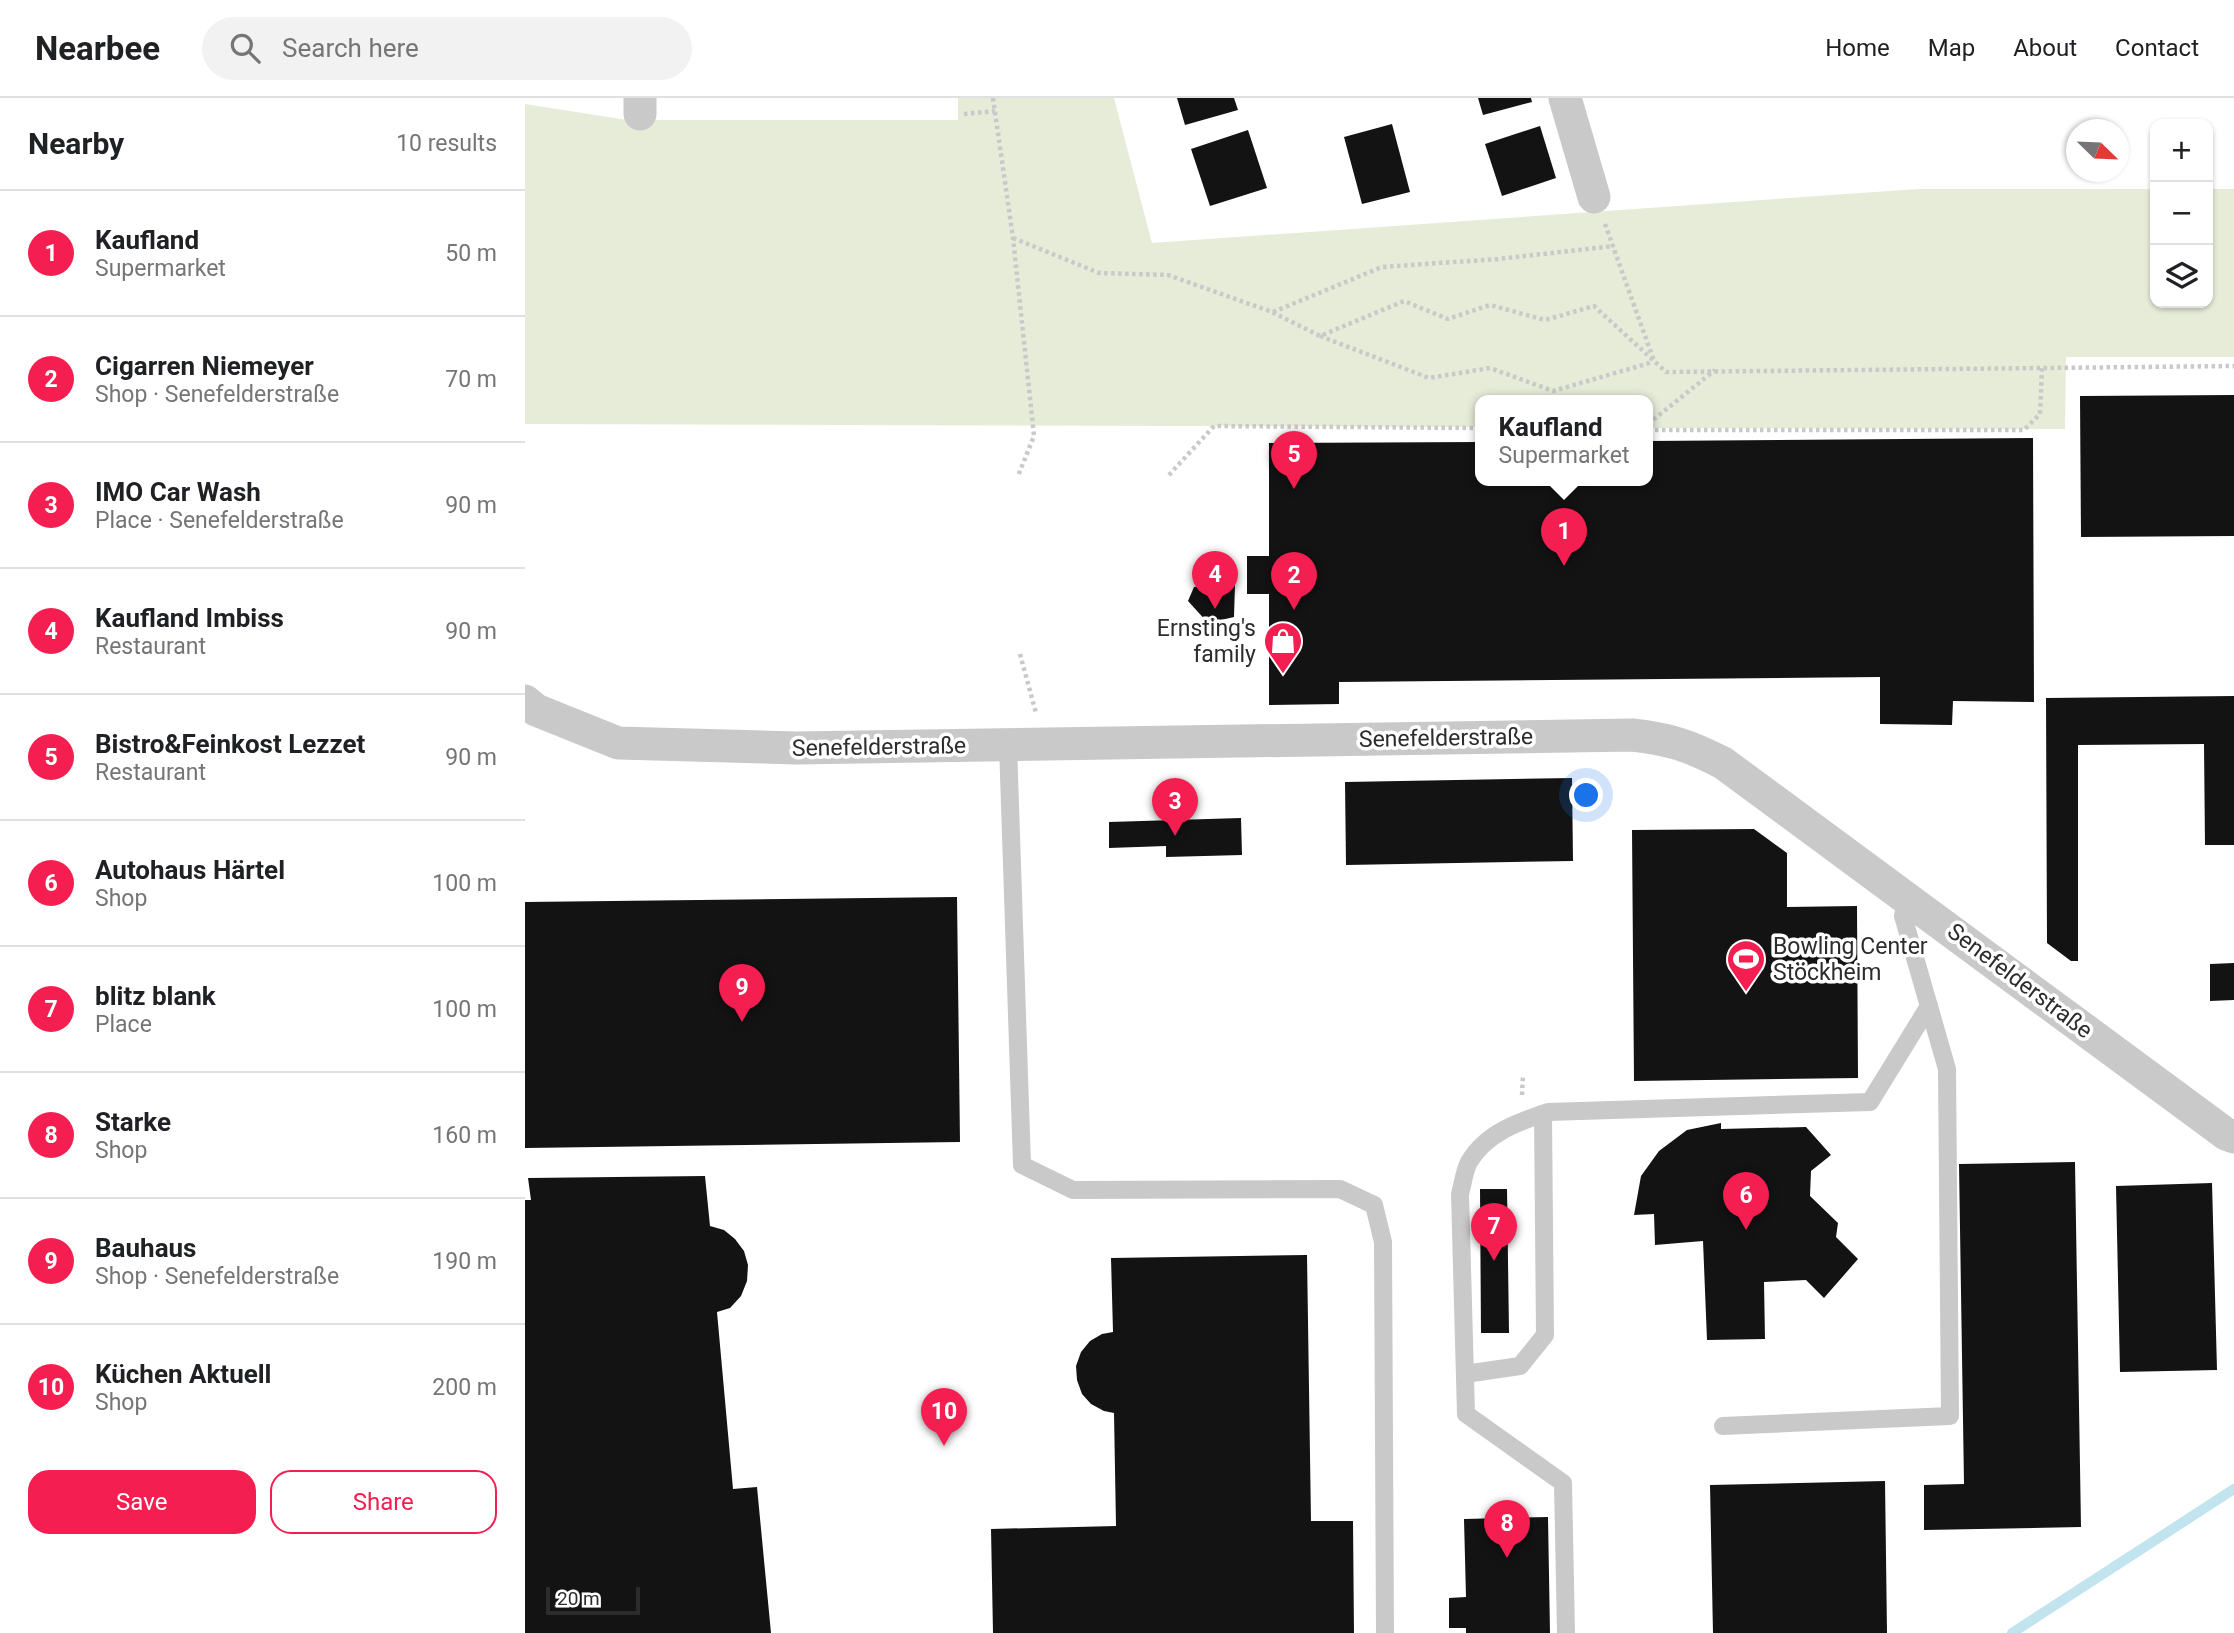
<!DOCTYPE html>
<meta charset="utf-8">
<style>
:root{--surface:#fff;--page:#f2f2f2;--text:#202124;--muted:#757577;--line:#e0e0e0;--accent:#f41e51}
body{margin:0;font-family:Roboto,sans-serif;background:var(--page);color:var(--text)}
.controls{position:absolute;right:21px;top:21px;display:grid;overflow:hidden;border-radius:14px;box-shadow:0 2px 5px #0004}
.controls button{width:63px;height:63px;display:grid;place-items:center;padding:0;border:0;border-bottom:2px solid var(--line);background:var(--surface);color:var(--text);font:35px sans-serif}
.compass{position:absolute;left:1541px;top:21px;width:63px;height:63px;border-radius:50%;background:var(--surface);box-shadow:0 2px 5px #0004;rotate:113deg}
.scale{position:absolute;left:21px;bottom:18px;width:94px;box-sizing:border-box;padding-left:7px;border:4px solid #2c2c2c;border-top:0;font-size:19px;line-height:24px;white-space:nowrap;color:#2c2c2c;-webkit-text-stroke:5px #fff;paint-order:stroke}
.you{position:absolute;left:1062px;top:698px;width:24px;height:24px;margin:-18px;border:5px solid #fff;border-radius:50%;background:#1a73e8;box-shadow:0 0 0 10px #1a73e833}
.badge{display:grid;place-items:center;width:46px;height:46px;border-radius:50%;background:var(--accent);color:#fff;font-size:23px;font-weight:700}
.pin{position:absolute;translate:-50% -58px;filter:drop-shadow(0 2px 4px #0008)}
.pin::after{content:'';position:absolute;top:37px;width:24px;height:21px;background:inherit;clip-path:polygon(0 0,100% 0,50% 100%)}
.popup{position:absolute;left:950px;top:297px;width:178px;height:91px;box-sizing:border-box;display:grid;place-content:center;border-radius:14px;background:var(--surface);filter:drop-shadow(0 2px 5px #0005);font-size:23px;white-space:nowrap;color:var(--muted)}
.popup b{font-size:26px;color:var(--text)}
.popup::after{content:'';position:absolute;left:50%;top:100%;margin-left:-14px;border:14px solid transparent;border-top-color:var(--surface)}
.list{margin:0;padding:0;list-style:none}
h2{display:flex;justify-content:space-between;align-items:center;height:91px;margin:0;padding:0 28px;font-size:30px}
h2 small{font-size:23px;font-weight:400;color:var(--muted)}
.list li{display:grid;grid-template-columns:46px 1fr auto;gap:21px;align-items:center;box-sizing:border-box;height:126px;padding:0 28px;border-top:2px solid var(--line)}
.list b{display:block;font-size:26px;white-space:nowrap}
.list p{margin:0;font-size:23px;white-space:nowrap;color:var(--muted)}
.list em{font-size:23px;font-style:normal;color:var(--muted)}
.actions{display:flex;gap:14px;padding:21px 28px}
.actions a{flex:1;padding:16px 0;border:2px solid var(--accent);border-radius:21px;text-align:center;font-size:24px;color:var(--accent)}
.actions .main{background:var(--accent);color:#fff}
.icon{flex:none;width:38px;height:38px;fill:none;stroke:currentColor;stroke-width:2;stroke-linecap:round;stroke-linejoin:round}
.map{position:relative;flex:none;width:1709px;height:1535px;overflow:hidden}
header{display:flex;align-items:center;gap:42px;box-sizing:border-box;height:98px;padding:0 35px;background:var(--surface);border-bottom:2px solid var(--line)}
header strong{font-size:33px}
nav{display:flex;gap:38px;margin-inline-start:auto;font-size:24px}
.search{width:490px;height:63px;background:var(--page);display:flex;align-items:center;gap:18px;box-sizing:border-box;padding:0 24px;border-radius:38px;color:var(--muted);font-size:26px}
main{display:flex}
aside{flex:1;background:var(--surface)}
.map>svg:first-child{display:block}
.green{fill:#e6ecd8}
.lines{fill:none;stroke-linecap:round;stroke-linejoin:round}
.stream{stroke:#c2e4ee;stroke-width:10}
.building{fill:#131313}
.path{stroke:#c9c9c9;stroke-width:4.5;stroke-dasharray:3.5 3.5;stroke-linecap:butt}
.lane{stroke:#c9c9c9;stroke-width:18}
.street{stroke:#c9c9c9;stroke-width:33}
.labels{text-anchor:middle;dominant-baseline:central;stroke-width:7;stroke-linejoin:round;paint-order:stroke}
.poi-label{font-size:23px;fill:#2c2c2c;stroke:#fff;text-anchor:end}
.street-label{font-size:23px;fill:#2c2c2c;stroke:#fff}
</style>
<header>
<strong>Nearbee</strong>
<div class="search"><svg class="icon" aria-label="search" viewBox="0 0 24 24"><circle cx="10" cy="10" r="6"/><path d="M15 15l6 6"/></svg>Search here</div>
<nav><a>Home</a><a>Map</a><a>About</a><a>Contact</a></nav>
</header>
<main>
<aside>
<h2>Nearby<small>10 results</small></h2>
<ul class="list">
<li><span class="badge">1</span><div><b>Kaufland</b><p>Supermarket</p></div><em>50 m</em></li>
<li><span class="badge">2</span><div><b>Cigarren Niemeyer</b><p>Shop · Senefelderstraße</p></div><em>70 m</em></li>
<li><span class="badge">3</span><div><b>IMO Car Wash</b><p>Place · Senefelderstraße</p></div><em>90 m</em></li>
<li><span class="badge">4</span><div><b>Kaufland Imbiss</b><p>Restaurant</p></div><em>90 m</em></li>
<li><span class="badge">5</span><div><b>Bistro&amp;Feinkost Lezzet</b><p>Restaurant</p></div><em>90 m</em></li>
<li><span class="badge">6</span><div><b>Autohaus Härtel</b><p>Shop</p></div><em>100 m</em></li>
<li><span class="badge">7</span><div><b>blitz blank</b><p>Place</p></div><em>100 m</em></li>
<li><span class="badge">8</span><div><b>Starke</b><p>Shop</p></div><em>160 m</em></li>
<li><span class="badge">9</span><div><b>Bauhaus</b><p>Shop · Senefelderstraße</p></div><em>190 m</em></li>
<li><span class="badge">10</span><div><b>Küchen Aktuell</b><p>Shop</p></div><em>200 m</em></li>
</ul>
<div class="actions"><a class="main">Save</a><a>Share</a></div>
</aside>
<div class="map">
<svg width="1709" height="1535" viewBox="0 0 1709 1535">
<rect width="100%" height="100%" fill="#fff"/>
<polygon class="green" points="433,0 589,0 627,145 1393,91 1630,91 1630,205 1683,205 1683,91 1709,91 1709,259 1541,259 1540,331 1123,330 1123,302 955,302 955,329 0,326 0,6 102,22 433,22"/>
<g class="lines">
<polyline class="stream" points="1487,1535 1709,1391"/>
</g>
<g class="building">
<polygon points="652,0 709,0 713,12 660,27"/>
<polygon points="953,0 1006,0 1007,4 958,17"/>
<polygon points="867,26 885,94 837,106 819,39"/>
<polygon points="1015,28 1031,80 977,98 960,46"/>
<polygon points="723,32 742,90 685,108 666,51"/>
<polygon points="1709,297 1709,438 1556,439 1555,298"/>
<polygon points="1508,340 1509,604 1428,603 1427,627 1355,626 1355,579 814,584 814,606 744,607 744,496 722,496 722,458 744,458 744,345 955,344 955,382 1123,382 1123,343"/>
<polygon points="710,486 709,519 683,525 663,503 669,489"/>
<polygon points="1709,598 1709,747 1680,747 1679,646 1553,647 1553,863 1546,863 1522,845 1521,600"/>
<polygon points="1047,680 1048,763 821,767 820,684"/>
<polygon points="716,720 717,757 641,759 641,748 584,750 584,724"/>
<polygon points="1229,731 1262,755 1262,809 1332,808 1333,980 1109,983 1107,732"/>
<polygon points="432,799 435,1044 0,1050 0,804"/>
<polygon points="1709,865 1709,902 1685,903 1685,866"/>
<polygon points="1196,1025 1196,1031 1281,1029 1306,1057 1286,1073 1285,1098 1313,1125 1311,1139 1333,1161 1299,1200 1281,1182 1239,1184 1240,1241 1182,1242 1178,1143 1130,1147 1129,1116 1109,1117 1116,1078 1134,1053 1162,1032"/>
<polygon points="1550,1064 1556,1429 1399,1432 1399,1387 1439,1386 1434,1066"/>
<polygon points="180,1078 185,1128 199,1132 210,1141 219,1153 223,1167 222,1183 216,1198 205,1210 192,1214 208,1391 232,1389 246,1535 0,1535 0,1102 6,1102 3,1080"/>
<polygon points="1687,1085 1692,1272 1595,1274 1591,1088"/>
<polygon points="955,1091 982,1091 984,1235 956,1235"/>
<polygon points="782,1157 786,1423 828,1423 829,1535 468,1535 466,1431 591,1428 589,1315 579,1313 566,1306 557,1296 552,1282 551,1268 556,1254 565,1243 577,1236 588,1234 586,1160"/>
<polygon points="1360,1383 1362,1535 1188,1535 1185,1387"/>
<polygon points="1023,1419 1025,1535 941,1535 941,1530 924,1530 924,1500 941,1499 939,1421"/>
</g>
<g class="lines">
<g class="path">
<polyline points="468,0 488,140 509,338 493,378"/>
<polyline points="439,16 470,13"/>
<polyline points="1080,126 1129,263"/>
<polyline points="488,140 574,175 643,177 747,214 795,238 879,203 923,221 965,207 1020,222 1069,208 1141,274 1709,268"/>
<polyline points="748,214 857,169 973,161 1089,148"/>
<polyline points="795,238 904,280 965,270 1028,293 1128,264"/>
<polyline points="1123,326 1190,272"/>
<polyline points="1123,332 1499,332 1515,316 1517,270"/>
<polyline points="644,377 689,328 955,330"/>
<polyline points="495,556 511,615"/>
<polyline points="997,997 998,977"/>
</g>
<g class="lane">
<polyline points="483,647 497,1067 548,1092 815,1091 849,1107 858,1144 860,1535"/>
<polyline points="940,1276 995,1268 1020,1237 1018,1016"/>
<polyline points="1198,1328 1425,1318 1422,971 1378,818 1382,799"/>
<path d="M1041 1535 1038 1385 941 1316 935 1096C938 1086 939 1073 944 1064 961 1035 993 1024 1023 1014L1345 1004 1404 908"/>
</g>
<g class="street">
<polyline points="115,0 115,16"/>
<polyline points="1040,0 1069,99"/>
<path d="M0 603 11 612 93 645 271 650 1107 637C1145 641 1165 648 1198 665L1701 1036 1709 1039"/>
</g>
</g>
<defs>
<symbol id="shop-pin" viewBox="-11 -11 22 30"><path d="M0 17L-7.5 6A9.5 9.5 0 1 1 7.5 6Z" fill="#f41e51" stroke="#fff"/><path d="M-5-2.5h2.3a2.7 3.5 0 0 1 5.4 0H5L5.5 6h-11ZM-1.5-2.5h3a1.5 2.3 0 0 0-3 0Z" fill="#fff"/></symbol>
<symbol id="stadium-pin" viewBox="-11 -11 22 30"><path d="M0 17L-7.5 6A9.5 9.5 0 1 1 7.5 6Z" fill="#f41e51" stroke="#fff"/><path d="M0-5a6.5 5 0 1 0 0 10a6.5 5 0 1 0 0-10ZM-3.5-1.8h7v3.6h-7Z" fill="#fff"/></symbol>
</defs>
<g fill-rule="evenodd">
<use href="#shop-pin" x="736" y="521" width="44" height="60"/>
<use href="#stadium-pin" x="1199" y="839" width="44" height="60"/>
</g>
<g class="labels">
<g class="poi-label">
<text x="731" y="530">Ernsting's<tspan x="731" dy="26">family</tspan></text>
<text x="1248" y="848" text-anchor="start">Bowling Center<tspan x="1248" dy="26">Stöckheim</tspan></text>
</g>
<g class="street-label">
<text transform="translate(921 640) rotate(-1)">Senefelderstraße</text>
<text transform="translate(354 649) rotate(-1)">Senefelderstraße</text>
<text transform="translate(1495 883) rotate(37)">Senefelderstraße</text>
</g>
</g>
</svg>
<div class="controls">
<button>+</button>
<button>−</button>
<button><svg class="icon" aria-label="layers" viewBox="0 0 24 24"><path d="M12 4l9 5-9 5-9-5zM3 14l9 5 9-5"/></svg></button>
</div>
<svg class="compass" viewBox="-18 -18 36 36"><path d="M0-13l5 13h-10z" fill="#e53935"/><path d="M0 13l5-13h-10z" fill="#757577"/></svg>
<div class="scale">20 m</div>
<div class="you"></div>
<div class="pin badge" style="left:1039px;top:468px">1</div>
<div class="popup"><b>Kaufland</b>Supermarket</div>
<div class="pin badge" style="left:769px;top:512px">2</div>
<div class="pin badge" style="left:650px;top:738px">3</div>
<div class="pin badge" style="left:690px;top:511px">4</div>
<div class="pin badge" style="left:769px;top:391px">5</div>
<div class="pin badge" style="left:1221px;top:1132px">6</div>
<div class="pin badge" style="left:969px;top:1163px">7</div>
<div class="pin badge" style="left:982px;top:1460px">8</div>
<div class="pin badge" style="left:217px;top:924px">9</div>
<div class="pin badge" style="left:419px;top:1348px">10</div>
</div>
</main>
